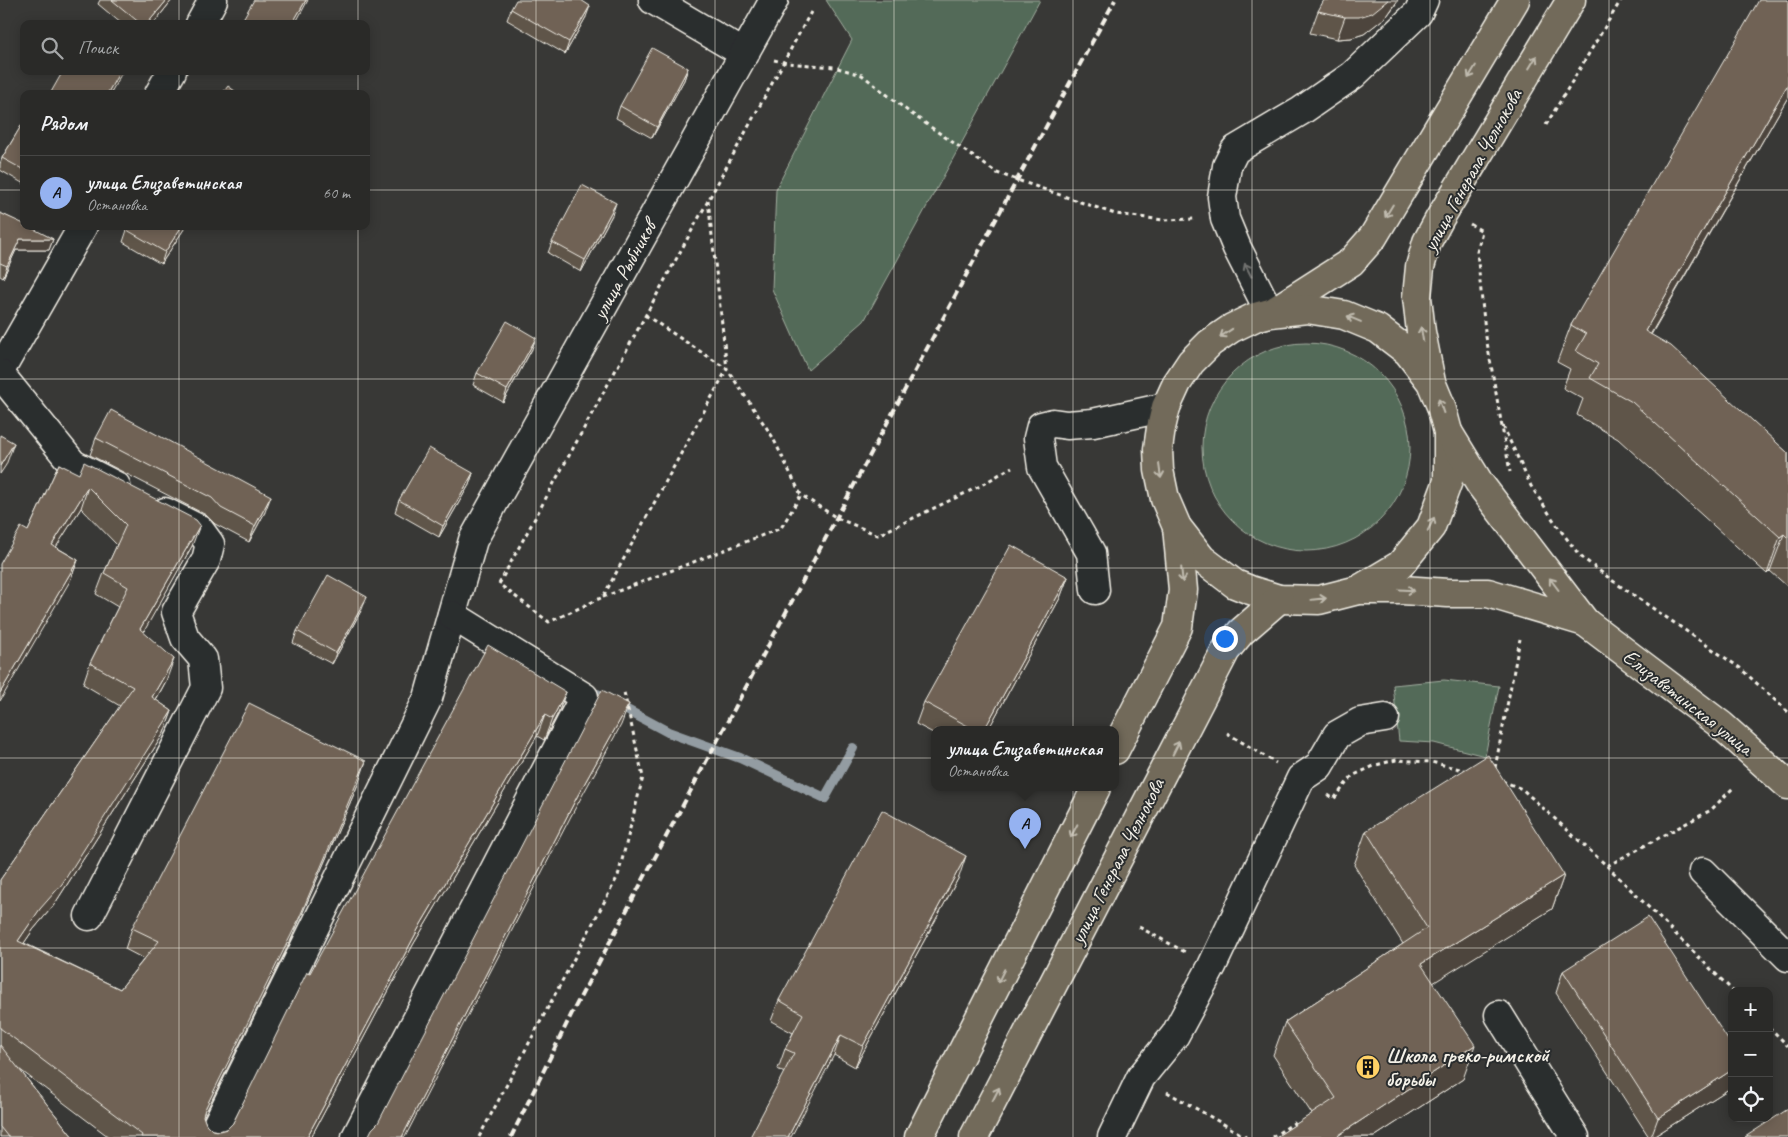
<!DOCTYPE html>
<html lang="ru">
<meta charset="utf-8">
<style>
:root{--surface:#2a2a28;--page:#323230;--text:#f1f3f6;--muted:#a5a7a8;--line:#464645;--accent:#95b2f1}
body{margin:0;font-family:Caveat,sans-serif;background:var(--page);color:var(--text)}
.controls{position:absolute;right:15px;bottom:15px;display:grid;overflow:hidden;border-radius:10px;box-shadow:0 2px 12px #0003}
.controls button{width:45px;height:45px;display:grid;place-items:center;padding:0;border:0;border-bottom:1px solid var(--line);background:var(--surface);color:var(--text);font:25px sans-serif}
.you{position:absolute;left:1224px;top:638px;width:18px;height:18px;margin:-12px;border:4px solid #fff;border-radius:50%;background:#1a73e8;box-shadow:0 0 0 8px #1a73e833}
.badge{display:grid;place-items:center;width:32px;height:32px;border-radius:50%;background:var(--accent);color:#111;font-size:16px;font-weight:700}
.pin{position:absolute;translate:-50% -41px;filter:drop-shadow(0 1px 2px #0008)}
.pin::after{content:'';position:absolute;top:26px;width:18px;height:15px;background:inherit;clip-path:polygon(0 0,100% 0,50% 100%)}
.popup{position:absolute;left:931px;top:726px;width:188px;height:65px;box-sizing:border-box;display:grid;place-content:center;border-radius:10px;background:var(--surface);filter:drop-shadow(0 1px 4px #0005);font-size:16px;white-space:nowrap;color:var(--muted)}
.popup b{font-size:19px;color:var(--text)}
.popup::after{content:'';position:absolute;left:50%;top:100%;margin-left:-10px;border:10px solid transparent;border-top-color:var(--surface)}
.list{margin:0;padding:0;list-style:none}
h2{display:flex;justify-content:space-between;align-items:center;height:65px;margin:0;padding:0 20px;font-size:21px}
h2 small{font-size:16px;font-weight:400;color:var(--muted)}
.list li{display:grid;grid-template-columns:32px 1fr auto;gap:15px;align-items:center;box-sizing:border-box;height:75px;padding:0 20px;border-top:1px solid var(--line)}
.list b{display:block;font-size:19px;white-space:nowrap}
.list p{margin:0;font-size:16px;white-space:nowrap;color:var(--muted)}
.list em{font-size:16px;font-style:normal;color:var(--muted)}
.icon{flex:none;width:28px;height:28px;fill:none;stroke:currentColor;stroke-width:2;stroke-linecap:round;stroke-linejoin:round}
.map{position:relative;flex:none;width:1788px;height:1137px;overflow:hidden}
.search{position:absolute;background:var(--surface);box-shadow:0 2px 12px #0003;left:20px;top:20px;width:350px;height:55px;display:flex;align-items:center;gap:12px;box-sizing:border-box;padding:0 18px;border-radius:10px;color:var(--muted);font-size:19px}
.panel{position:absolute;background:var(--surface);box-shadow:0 2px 12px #0003;left:20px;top:90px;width:350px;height:140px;border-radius:10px}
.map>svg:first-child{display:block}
.green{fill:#526b59;stroke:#a3aea0}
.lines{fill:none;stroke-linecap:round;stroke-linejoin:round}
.stream{stroke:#939ca2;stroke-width:10}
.minor-casing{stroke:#f4f1e8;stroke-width:31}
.major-casing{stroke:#f4f1e8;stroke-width:31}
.path{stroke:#f4f1e8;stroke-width:3;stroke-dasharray:4 4;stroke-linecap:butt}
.minor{stroke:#2a2d2e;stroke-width:28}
.major{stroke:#726b5a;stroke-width:28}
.rail{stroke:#f4f1e8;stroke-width:4;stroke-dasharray:8 4;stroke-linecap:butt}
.wall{fill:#5f5449;stroke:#f4f1e8}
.shaded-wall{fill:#4e453c;stroke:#f4f1e8}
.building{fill:#6f6255;stroke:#f4f1e8}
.oneway{stroke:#c0bbaf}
.oneway2{stroke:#71726f}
.grid{fill:none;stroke:#f4f1e8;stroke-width:1;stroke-opacity:0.55}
.labels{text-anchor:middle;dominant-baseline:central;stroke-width:4;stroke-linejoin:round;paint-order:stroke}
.street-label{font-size:21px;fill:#f4f1e8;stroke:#2a2d2e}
.poi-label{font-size:21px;font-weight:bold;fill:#f4f1e8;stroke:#2a2d2e;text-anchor:start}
</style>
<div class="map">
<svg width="1788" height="1137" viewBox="0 0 1788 1137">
<rect width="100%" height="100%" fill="#383836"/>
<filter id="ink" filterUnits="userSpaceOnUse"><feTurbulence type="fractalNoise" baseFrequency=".02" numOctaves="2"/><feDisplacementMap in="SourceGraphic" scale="10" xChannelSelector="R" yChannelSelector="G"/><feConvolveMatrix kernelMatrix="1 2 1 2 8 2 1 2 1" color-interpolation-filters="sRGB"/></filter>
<g filter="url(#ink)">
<g class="green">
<polygon points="826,0 1040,0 864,321 808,370 772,289 776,189 852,40"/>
<circle cx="1306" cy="447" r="104"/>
<polygon points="1444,680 1499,686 1485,756 1434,743 1399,741 1393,685"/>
</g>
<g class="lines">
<polyline class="stream" points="597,694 668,732 740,758 825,798 853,748"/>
<defs>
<g id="minor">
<polyline points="653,0 745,54"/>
<polyline points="200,24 213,0"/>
<polyline points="159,94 172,71"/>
<polyline points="1270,313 1237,248 1225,219 1222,197 1227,166 1235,150 1301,111 1353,75 1418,13 1424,0"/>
<polyline points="0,371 83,226"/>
<polyline points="0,374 73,464 116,486"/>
<polyline points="1095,590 1091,553 1042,467 1038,438 1041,426 1053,423 1067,425 1093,423 1166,407"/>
<polyline points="1703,872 1788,957"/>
<polyline points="89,916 206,688 203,659 185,638 176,612 206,560 210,544 199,529 165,512"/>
<polyline points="1499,1015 1575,1137"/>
<polyline points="211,1137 428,698 473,540 774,0"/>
<polyline points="356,1137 584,697 452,615"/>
<polyline points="1112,1137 1141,1077 1175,1035 1212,966 1301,778 1319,766 1337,735 1360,722 1385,718"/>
</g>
<g id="major">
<polyline points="1276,310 1351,262 1373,237 1515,0"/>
<polyline points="1431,382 1408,352 1378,329 1344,315 1307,309 1270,313 1255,317 1232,328 1210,343 1191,362 1177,383 1166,407 1161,428 1158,449 1159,470 1165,499 1177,527 1202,559 1235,584 1250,590 1279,599 1319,600 1358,590 1400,565 1431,527 1448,481 1448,432 1441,406 1431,382 1421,332 1417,297 1420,267 1427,242 1440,218 1571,0"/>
<polyline points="1448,432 1480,484 1585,622 1721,725 1788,785"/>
<polyline points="1360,590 1402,590 1448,593 1488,593 1585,622"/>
<polyline points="1115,750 1178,627 1183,590 1177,527"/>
<polyline points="919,1137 1096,788"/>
<polyline points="974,1137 1226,650 1241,632 1279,599"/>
</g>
</defs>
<use href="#minor" class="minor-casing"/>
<use href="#major" class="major-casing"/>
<g class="path">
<polyline points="774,60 787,63 834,67 862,75 909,112 997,173 1115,214 1164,220 1195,219"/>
<polyline points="1546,125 1621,0"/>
<polyline points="708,200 727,369 603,597 549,622 499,584 811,12"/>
<polyline points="1470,224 1482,231 1477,252 1485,331 1510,472"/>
<polyline points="645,315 727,369 772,436 801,495 837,518 878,535 978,487 1012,467"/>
<polyline points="1503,426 1531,486 1558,527 1580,556 1613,581 1740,668 1788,712"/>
<polyline points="603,597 781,528 801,495"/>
<polyline points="1227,733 1276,763"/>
<polyline points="1495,768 1520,639"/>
<polyline points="1502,781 1522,789 1607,866 1733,991"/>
<polyline points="1328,795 1334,799 1352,776 1376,765 1396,760 1431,762 1468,771"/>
<polyline points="1607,866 1711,810 1733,788"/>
<polyline points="1139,927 1187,953"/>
<polyline points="1769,1027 1788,1046"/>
<polyline points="1167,1092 1246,1137"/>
<polyline points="479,1137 618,876 643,777 624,692"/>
<polyline points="1272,1137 1294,1123 1297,1128"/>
</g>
<use href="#minor" class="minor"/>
<use href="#major" class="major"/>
<polyline class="rail" points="511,1137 574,1009 1017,180 1115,0"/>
</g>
<g class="wall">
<polygon points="100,0 172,0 153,24 122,24 98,4"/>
<polygon points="1788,0 1788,97 1651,335 1788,453 1788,587 1770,571 1767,574 1618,439 1577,415 1583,399 1563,388 1570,369 1557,362 1571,325"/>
<polygon points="1396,4 1387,16 1364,34 1351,38 1337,39 1310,33 1318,11"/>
<polygon points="511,9 586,17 565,54 507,20"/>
<polygon points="688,68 684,80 652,138 616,118 620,106"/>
<polygon points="24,121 24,184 0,170 0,164 2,158"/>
<polygon points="0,213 53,239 49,250 16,250 3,278 0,276"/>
<polygon points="612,215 581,272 548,253 552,242"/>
<polygon points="186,226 161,264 123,242 127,230"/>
<polygon points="532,349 503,402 473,385 477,373"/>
<polygon points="96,438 265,512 249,542 215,524 206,515 90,455"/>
<polygon points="59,464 192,546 143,632 166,681 156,700 172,711 164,733 54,905 33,930 24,943 120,989 144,959 125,949 132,928 359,782 290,942 203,1117 206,1124 212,1130 219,1131 227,1129 233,1123 310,973 566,692 558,713 544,740 537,736 413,945 311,1137 109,1137 19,1069 73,1137 0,1137 0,880 120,706 83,684 90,663 118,607 96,594 104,573 117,545 81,508 56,547 78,560 70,581 28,531"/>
<polygon points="473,473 469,485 439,537 395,512 399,500"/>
<polygon points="1068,577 1060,598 988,730 935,730 935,734 916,724 924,702"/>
<polygon points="362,609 332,664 293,643 297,631"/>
<polygon points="1366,831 1564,875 1552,909 1433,982 1463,1079 1374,1137 1276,1137 1312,1114 1273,1055 1285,1022 1403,944 1354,865"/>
<polygon points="959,877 855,1067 834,1055 784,1073 778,1069 785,1049 793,1033 771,1021 779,1000"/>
<polygon points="1563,971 1732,1046 1732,1087 1653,1137 1649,1137 1556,993"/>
</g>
<g class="shaded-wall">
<polygon points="167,0 172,0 153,24 147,24"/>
<polygon points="306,0 308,0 295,24 292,24"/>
<polygon points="1388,0 1398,0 1387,16 1364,34 1351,38 1337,39 1345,17"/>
<polygon points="590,6 586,17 565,54 569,42"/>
<polygon points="688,68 684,80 652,138 657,127"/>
<polygon points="120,71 123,71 110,94 107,94"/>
<polygon points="1788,84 1788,97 1631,368 1645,331"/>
<polygon points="616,203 612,215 581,272 585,260"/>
<polygon points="182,226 186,226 161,264 165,252"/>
<polygon points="20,239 53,239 49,250 16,250 3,278 7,266"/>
<polygon points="536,338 532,349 503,402 507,390"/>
<polygon points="14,443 6,465 0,474 0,466"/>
<polygon points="473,473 469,485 439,537 443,526"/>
<polygon points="88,487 81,508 44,566 52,545"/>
<polygon points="271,496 265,512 249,542 255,526"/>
<polygon points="200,525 192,546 133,651 140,629"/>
<polygon points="1784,534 1770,571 1767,574 1780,537"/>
<polygon points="78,560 70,581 0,701 0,693"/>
<polygon points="1068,577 1060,598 988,730 984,730"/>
<polygon points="367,597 362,609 332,664 336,653"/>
<polygon points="174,659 166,681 145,719 152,697"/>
<polygon points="566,692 558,713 544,740 552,719"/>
<polygon points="629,704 621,725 571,816 405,1137 402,1137 578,795"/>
<polygon points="172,711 164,733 54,905 33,930 11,962 18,941"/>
<polygon points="545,715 537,736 413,945 311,1137 307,1137 421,924"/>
<polygon points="366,761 359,782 290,942 197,1130 205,1109"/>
<polygon points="966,856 959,877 855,1067 863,1046"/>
<polygon points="1564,875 1552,909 1409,998 1421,964"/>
<polygon points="841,1035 834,1055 791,1137 788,1137"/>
<polygon points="1475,1045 1463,1079 1374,1137 1336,1137"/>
<polygon points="1732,1070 1732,1087 1653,1137 1651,1137 1658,1118"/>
</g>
<g class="building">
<polygon points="112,0 167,0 147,24 141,24"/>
<polygon points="254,0 306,0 292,24 240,24"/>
<polygon points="516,0 581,0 590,6 569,42 511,9"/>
<polygon points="1324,0 1388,0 1372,13 1359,17 1345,17 1318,11"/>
<polygon points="1759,0 1788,0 1788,84 1645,331 1671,346 1788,453 1788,538 1784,534 1780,537 1632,402 1590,378 1598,364 1576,351 1586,334 1571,325"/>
<polygon points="652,48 688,68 657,127 620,106"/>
<polygon points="63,71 120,71 107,94 96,94 94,93 94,94 50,94"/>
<polygon points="228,86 239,94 222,94"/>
<polygon points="24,121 24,170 2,158"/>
<polygon points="582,185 616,203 585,260 552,242"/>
<polygon points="0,213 24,224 24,226 28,226 53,239 20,239 7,266 0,263"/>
<polygon points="129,226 182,226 165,252 127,230"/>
<polygon points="507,321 536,338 507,390 477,373"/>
<polygon points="111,410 271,496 255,526 221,508 212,498 96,438"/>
<polygon points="0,435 14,443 0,466"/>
<polygon points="429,448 473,473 443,526 399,500"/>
<polygon points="84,462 196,520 200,525 140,629 174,659 152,697 172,711 62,884 40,909 18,941 120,989 159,941 132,928 249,703 366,761 298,921 205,1109 203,1116 206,1124 212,1130 219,1131 227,1129 233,1123 307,972 310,973 488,645 566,692 552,719 545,715 421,924 307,1137 141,1137 142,1135 0,1028 0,880 133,687 90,663 128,587 104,573 126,525 88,487 52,545 78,560 0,693 0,564 21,527 28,531 59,464 79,474"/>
<polygon points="1011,545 1068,577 984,730 975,730 924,702"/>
<polygon points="328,575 367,597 336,653 297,631"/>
<polygon points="602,690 629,704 578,795 402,1137 368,1137 372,1129 378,1123"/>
<polygon points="1488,755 1564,875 1421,964 1475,1045 1336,1137 1276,1137 1336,1098 1285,1022 1427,928 1366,831"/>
<polygon points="882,810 966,856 863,1046 841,1035 788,1137 750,1137 794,1053 785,1049 803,1014 779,1000"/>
<polygon points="1648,917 1732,1046 1732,1070 1658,1118 1563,971"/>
<polygon points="0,1045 73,1137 8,1137 0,1127"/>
<polygon points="1788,1109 1788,1137 1745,1137"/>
</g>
<defs><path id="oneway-shaft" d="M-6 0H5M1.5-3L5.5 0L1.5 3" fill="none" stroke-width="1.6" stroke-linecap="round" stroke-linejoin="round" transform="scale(1.25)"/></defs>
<g class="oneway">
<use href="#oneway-shaft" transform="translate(1533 62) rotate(-59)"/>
<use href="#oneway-shaft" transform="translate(1472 72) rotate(121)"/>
<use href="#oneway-shaft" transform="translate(1389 211) rotate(121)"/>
<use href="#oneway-shaft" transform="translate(1354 319) rotate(-157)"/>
<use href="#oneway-shaft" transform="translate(1226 333) rotate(146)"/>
<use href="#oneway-shaft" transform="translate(1422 334) rotate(-99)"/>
<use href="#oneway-shaft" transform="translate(1441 406) rotate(-109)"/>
<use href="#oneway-shaft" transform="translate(1160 471) rotate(82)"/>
<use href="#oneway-shaft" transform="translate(1431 524) rotate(-64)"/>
<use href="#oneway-shaft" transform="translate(1182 575) rotate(84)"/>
<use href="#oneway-shaft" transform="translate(1554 584) rotate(-127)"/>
<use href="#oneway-shaft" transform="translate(1407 590) rotate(3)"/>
<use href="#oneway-shaft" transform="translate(1319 599) rotate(-6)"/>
<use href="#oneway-shaft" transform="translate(1176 748) rotate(-63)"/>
<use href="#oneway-shaft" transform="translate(1074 831) rotate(117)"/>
<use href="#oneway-shaft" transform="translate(1001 976) rotate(116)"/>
<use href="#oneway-shaft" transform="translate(996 1094) rotate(-63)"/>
</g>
<use class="oneway2" href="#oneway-shaft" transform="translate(1248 270) rotate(-117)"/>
</g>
<path class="grid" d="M179 0V24M358 0V24M536 0V1137M715 0V1137M894 0V1137M1073 0V1137M1252 0V1137M1430 0V1137M1609 0V1137M179 71V94M358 71V94M0 190H24M366 190H1788M179 226V1137M358 226V1137M0 379H1788M0 568H1788M0 758H1788M0 948H1788"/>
<defs>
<symbol id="building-disc" viewBox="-11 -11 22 22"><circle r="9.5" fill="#ffd166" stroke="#2a2d2e"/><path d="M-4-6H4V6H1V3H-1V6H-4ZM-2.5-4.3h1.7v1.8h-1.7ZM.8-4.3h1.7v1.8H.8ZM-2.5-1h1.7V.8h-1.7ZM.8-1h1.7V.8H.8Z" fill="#111"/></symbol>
</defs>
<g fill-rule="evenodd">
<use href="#building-disc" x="1354" y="1053" width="28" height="28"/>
</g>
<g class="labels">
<g class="street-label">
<text transform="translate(1472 170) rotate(-61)">улица Генерала Челнокова</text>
<text transform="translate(624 270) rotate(-61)">улица Рыбников</text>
<text transform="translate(1688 702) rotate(38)">Елизаветинская улица</text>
<text transform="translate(1117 861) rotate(-63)">улица Генерала Челнокова</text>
</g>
<g class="poi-label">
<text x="1386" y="1055">Школа греко-римской<tspan x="1386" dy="24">борьбы</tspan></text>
</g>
</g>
</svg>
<div class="controls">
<button>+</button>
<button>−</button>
<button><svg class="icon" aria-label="locate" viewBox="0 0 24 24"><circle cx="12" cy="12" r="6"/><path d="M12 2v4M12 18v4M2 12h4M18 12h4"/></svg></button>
</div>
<div class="you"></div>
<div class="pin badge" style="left:1025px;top:849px">A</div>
<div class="popup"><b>улица Елизаветинская</b>Остановка</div>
<div class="search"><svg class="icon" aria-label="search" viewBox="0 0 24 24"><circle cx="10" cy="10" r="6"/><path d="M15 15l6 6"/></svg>Поиск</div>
<section class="panel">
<h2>Рядом<small></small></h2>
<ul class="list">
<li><span class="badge">A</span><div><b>улица Елизаветинская</b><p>Остановка</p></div><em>60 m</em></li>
</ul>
</section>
</div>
